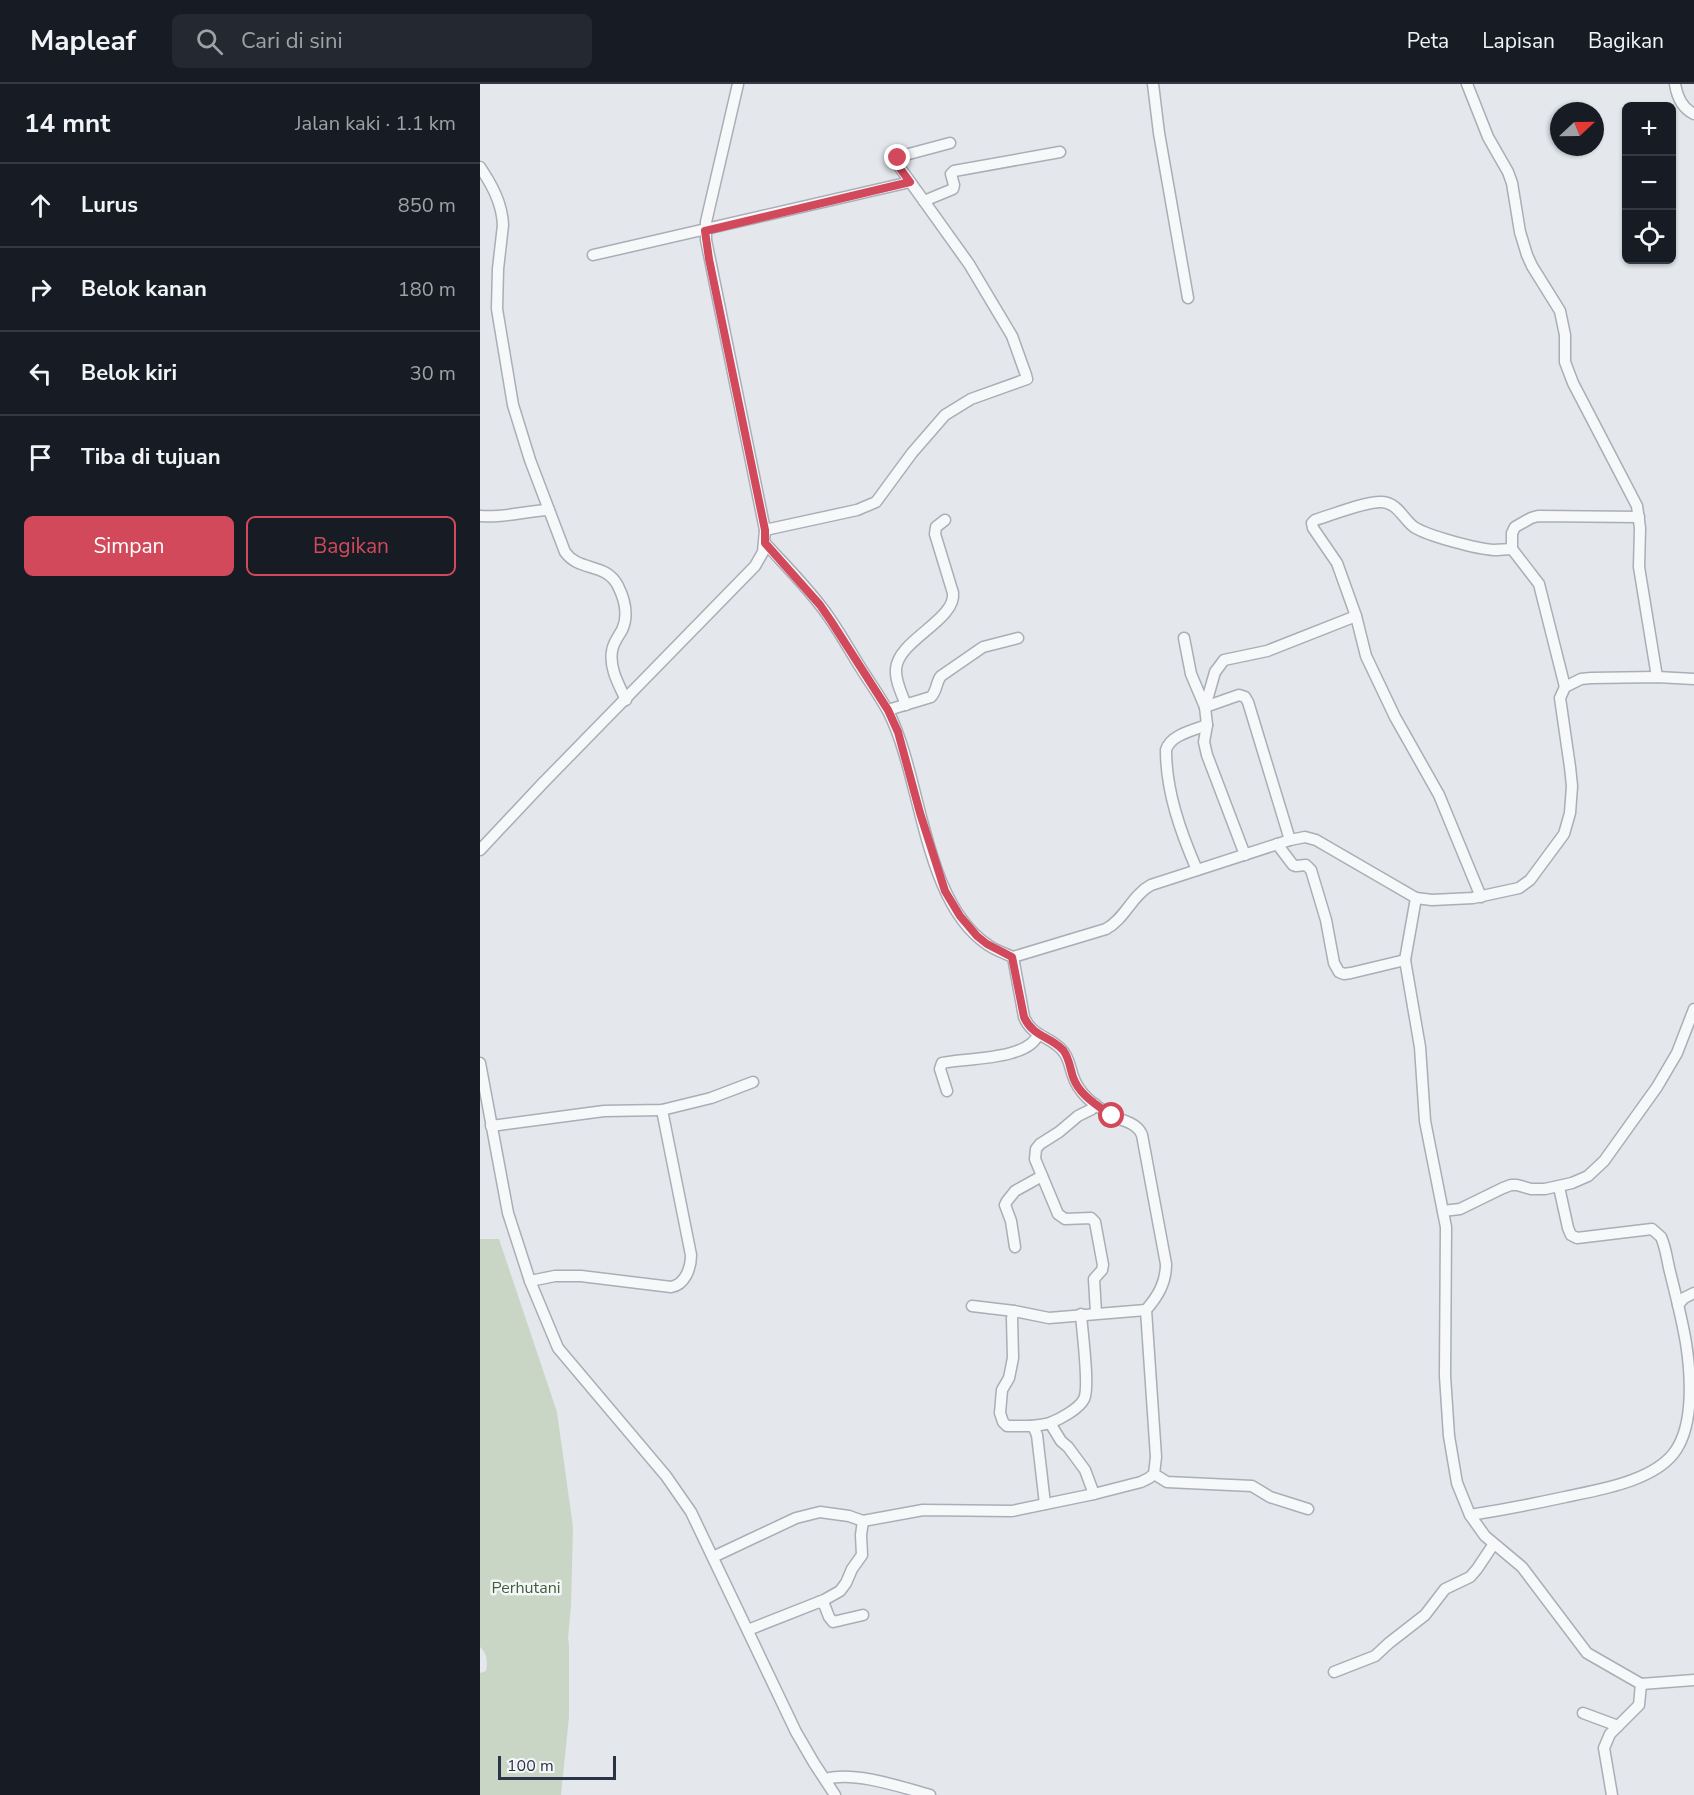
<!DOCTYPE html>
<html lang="id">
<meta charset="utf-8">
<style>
:root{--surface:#171b24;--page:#242831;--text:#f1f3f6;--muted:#9ea1a6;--line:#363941;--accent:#d1495b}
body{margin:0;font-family:"Nunito Sans",sans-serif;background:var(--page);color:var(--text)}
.controls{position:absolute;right:18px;top:18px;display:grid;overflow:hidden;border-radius:9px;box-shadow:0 2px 4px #0004}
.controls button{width:54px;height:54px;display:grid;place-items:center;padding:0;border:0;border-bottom:2px solid var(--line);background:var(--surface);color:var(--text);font:30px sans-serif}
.compass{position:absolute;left:1070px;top:18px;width:54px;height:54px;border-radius:50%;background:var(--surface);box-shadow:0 2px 4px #0004;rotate:68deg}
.scale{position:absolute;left:18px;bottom:15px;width:118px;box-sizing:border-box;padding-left:6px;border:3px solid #2b3445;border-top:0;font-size:16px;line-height:21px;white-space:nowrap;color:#2b3445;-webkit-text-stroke:4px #f4f6f9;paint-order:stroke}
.stop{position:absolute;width:18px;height:18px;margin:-14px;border:4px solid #d1495b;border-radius:50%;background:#fff}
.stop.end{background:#d1495b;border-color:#fff;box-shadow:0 2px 6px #0008}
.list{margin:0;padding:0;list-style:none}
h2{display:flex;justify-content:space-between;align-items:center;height:78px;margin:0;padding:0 24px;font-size:26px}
h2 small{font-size:20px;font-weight:400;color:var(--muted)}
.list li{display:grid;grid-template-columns:39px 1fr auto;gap:18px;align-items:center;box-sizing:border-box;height:84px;padding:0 24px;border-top:2px solid var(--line)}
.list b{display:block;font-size:22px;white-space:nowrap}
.list em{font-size:20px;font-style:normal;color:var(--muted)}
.actions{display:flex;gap:12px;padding:18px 24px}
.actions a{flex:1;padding:14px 0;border:2px solid var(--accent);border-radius:9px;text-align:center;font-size:21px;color:var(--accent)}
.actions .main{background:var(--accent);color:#fff}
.icon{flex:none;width:33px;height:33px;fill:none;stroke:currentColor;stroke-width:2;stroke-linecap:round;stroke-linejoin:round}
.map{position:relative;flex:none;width:1214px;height:1711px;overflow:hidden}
header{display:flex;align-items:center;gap:36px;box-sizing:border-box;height:84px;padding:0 30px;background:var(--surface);border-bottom:2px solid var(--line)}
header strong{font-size:28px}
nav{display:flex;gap:33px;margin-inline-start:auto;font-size:21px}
.search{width:420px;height:54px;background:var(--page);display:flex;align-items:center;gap:15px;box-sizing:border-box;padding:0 21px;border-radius:9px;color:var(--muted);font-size:22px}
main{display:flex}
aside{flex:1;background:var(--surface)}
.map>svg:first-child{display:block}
.green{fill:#c9d6c5}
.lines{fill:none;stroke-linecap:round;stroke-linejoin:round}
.minor-casing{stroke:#a9aeb7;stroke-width:13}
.minor{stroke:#f7f8fa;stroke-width:10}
.route{stroke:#d1495b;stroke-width:8}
.labels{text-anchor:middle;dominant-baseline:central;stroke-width:5;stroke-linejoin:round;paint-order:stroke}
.park-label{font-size:16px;fill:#3f6138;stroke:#f4f6f9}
</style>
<header>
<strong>Mapleaf</strong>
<div class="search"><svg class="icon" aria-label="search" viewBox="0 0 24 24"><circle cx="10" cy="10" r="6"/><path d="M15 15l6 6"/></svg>Cari di sini</div>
<nav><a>Peta</a><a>Lapisan</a><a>Bagikan</a></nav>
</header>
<main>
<aside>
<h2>14 mnt<small>Jalan kaki · 1.1 km</small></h2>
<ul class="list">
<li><svg class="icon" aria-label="ahead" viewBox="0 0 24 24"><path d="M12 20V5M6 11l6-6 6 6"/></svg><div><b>Lurus</b></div><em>850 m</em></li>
<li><svg class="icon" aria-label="right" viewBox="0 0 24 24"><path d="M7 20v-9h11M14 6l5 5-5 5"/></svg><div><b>Belok kanan</b></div><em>180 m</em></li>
<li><svg class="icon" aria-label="left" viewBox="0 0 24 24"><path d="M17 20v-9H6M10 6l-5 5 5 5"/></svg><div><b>Belok kiri</b></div><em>30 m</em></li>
<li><svg class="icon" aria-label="arrive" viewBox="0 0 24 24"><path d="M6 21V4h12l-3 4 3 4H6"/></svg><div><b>Tiba di tujuan</b></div></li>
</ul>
<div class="actions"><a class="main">Simpan</a><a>Bagikan</a></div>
</aside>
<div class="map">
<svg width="1214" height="1711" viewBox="0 0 1214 1711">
<rect width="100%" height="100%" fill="#e4e7ec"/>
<path class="green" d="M0 1155H19L77 1328 93 1443 91 1522 88 1554 89 1562V1633L81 1711H0V1589L6 1587C8 1577 7 1569 0 1563Z"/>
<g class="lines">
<defs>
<g id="minor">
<polyline points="673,0 679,49 708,214"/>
<polyline points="987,0 1008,53 1028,88 1032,99 1040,148 1047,171 1052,182 1080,227 1085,251 1085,278 1093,299 1157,422 1160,444 1159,483 1177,593"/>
<path d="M1195 0C1197 13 1202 24 1214 30"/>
<path d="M0 83C12 101 22 119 23 141L18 185 17 225 33 321 50 376 85 468C99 488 126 478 138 502 145 516 149 531 142 546 138 553 133 559 132 567 129 584 139 601 146 616"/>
<polyline points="444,117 473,105 474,101 471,90 474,87 580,68"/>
<polyline points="113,171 430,98"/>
<path d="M0 432C25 434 44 427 69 426"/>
<polyline points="285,446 377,426 396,418 432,369 465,331 491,315 547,295 546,291 532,252 489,180 416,78 416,75 425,71 470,59"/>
<path d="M285 459C303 479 323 499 340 521 356 541 368 564 382 586 391 600 401 614 409 629 442 695 443 818 508 861 515 866 524 869 533 873L626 845C645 835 652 811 671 801L810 756 825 753 836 756 936 814 925 876 940 963 945 1037 966 1143 965 1292 969 1352 977 1399 990 1431 1005 1452 1042 1483 1107 1569 1161 1600 1159 1621 1130 1650 1124 1664 1132 1711"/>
<polyline points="704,554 711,590 725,623 727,641 724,658 727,671 765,771"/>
<polyline points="1085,603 1059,500 1032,465 1032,449 1035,443 1051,434 1058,432 1159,433"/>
<path d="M426 621C422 610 415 597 416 585 418 556 476 536 473 509L455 450 456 443 465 436"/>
<polyline points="725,623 759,611 765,613 768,618 810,756"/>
<polyline points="725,623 735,588 744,576 787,567 876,532"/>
<path d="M408 626 451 613C457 607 456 598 461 592L503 563 538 554"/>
<polyline points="797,760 813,781 816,782 826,781 831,786 846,836 854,879 859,888 864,890 871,889 925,876"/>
<polyline points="0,766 62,700 275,482 283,468 285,446 226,156 226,138 258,0"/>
<path d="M717 786C701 749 686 708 686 666 690 651 714 646 727 641"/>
<path d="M1001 813 959 711 915 633 886 572 876 532 857 479 833 444 832 439 835 436C852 431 886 417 902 418 918 419 923 435 934 443 948 452 997 465 1014 466 1020 466 1026 465 1032 465"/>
<polyline points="936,814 952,816 993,814 1039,804 1050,796 1084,750 1090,729 1092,702 1090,683 1080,614 1085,603 1101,595 1111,594 1177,593 1214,595"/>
<polyline points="0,979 28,1129 50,1197 78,1264 186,1392 211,1428 316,1648 334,1679 355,1711"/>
<path d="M467 1007 460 985 462 979C485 974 550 976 558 950"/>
<polyline points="615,1020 612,1025 598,1032 579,1048 560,1060 556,1065 555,1075 578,1130 585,1135 611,1134 615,1138 623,1181 622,1186 614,1195 616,1229"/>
<polyline points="11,1042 124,1027 182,1026 231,1014 273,998"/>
<polyline points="963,1127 980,1125 1023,1104 1031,1101 1037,1101 1051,1105 1065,1105 1092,1099 1108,1092 1124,1077 1177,1003 1197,969 1214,925"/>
<polyline points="535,1163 531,1137 525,1121 527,1117 535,1107 562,1092"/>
<path d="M50 1197 75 1192H101L191 1203C205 1201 211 1184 211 1171L182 1026"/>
<polyline points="1198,1221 1204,1214 1214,1209"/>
<polyline points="492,1222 534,1227 569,1234 666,1226"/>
<polyline points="534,1227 532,1234 533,1274 529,1294 522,1306 520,1329 523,1338 527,1342 551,1342 554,1344 557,1351 565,1420"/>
<polyline points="570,1339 581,1357 588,1363 605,1386 614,1410"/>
<path d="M551 1342C557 1341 564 1341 570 1339 580 1335 599 1325 604 1315 610 1303 602 1247 601 1230"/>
<polyline points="674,1390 687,1398 772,1402 790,1413 828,1425"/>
<path d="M990 1431C1022 1426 1053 1420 1085 1413 1118 1406 1176 1397 1196 1366 1214 1339 1211 1291 1206 1259 1202 1235 1196 1212 1190 1188 1187 1176 1186 1164 1181 1153L1172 1145 1097 1154 1091 1151 1088 1144 1079 1103"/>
<path d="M233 1473 316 1434 340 1428 369 1432 383 1437 443 1426 532 1427 614 1410 661 1398 669 1394 674 1390 676 1373 666 1226C678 1212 686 1199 686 1180L662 1051C657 1038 643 1038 632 1031 616 1023 599 1010 593 992 590 984 589 973 582 966 570 952 552 953 544 933L533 873"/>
<polyline points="339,1518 344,1520 349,1533 353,1538 383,1531"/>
<polyline points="268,1546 344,1516 360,1507 366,1499 372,1485 382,1471 381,1451 383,1437"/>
<polyline points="854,1588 895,1572 909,1559 945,1531 965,1505 990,1493 997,1485 1013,1461"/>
<polyline points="1161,1600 1214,1596"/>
<polyline points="1103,1629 1138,1642"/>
<path d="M346 1695C375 1687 421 1703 450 1711"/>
</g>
</defs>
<use href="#minor" class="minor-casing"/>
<use href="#minor" class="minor"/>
</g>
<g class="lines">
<path class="route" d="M418 74 416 76V79L430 98 225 147 229 175 285 446V459L340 521 351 537 408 626 418 648 440 729 465 807 480 832 497 852 507 860 532 873 544 933C553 953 570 952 583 966 589 973 590 984 593 993 599 1011 617 1021 632 1032"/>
</g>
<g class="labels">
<g class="park-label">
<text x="46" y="1504">Perhutani</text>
</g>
</g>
</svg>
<div class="controls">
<button>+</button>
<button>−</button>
<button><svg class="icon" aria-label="locate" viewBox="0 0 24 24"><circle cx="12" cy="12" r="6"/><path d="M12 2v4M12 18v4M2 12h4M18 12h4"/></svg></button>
</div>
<svg class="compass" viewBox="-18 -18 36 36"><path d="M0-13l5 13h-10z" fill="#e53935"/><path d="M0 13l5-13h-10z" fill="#9ea1a6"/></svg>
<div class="scale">100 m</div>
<div class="stop" style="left:632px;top:1032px"></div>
<div class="stop end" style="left:418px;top:74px"></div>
</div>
</main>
